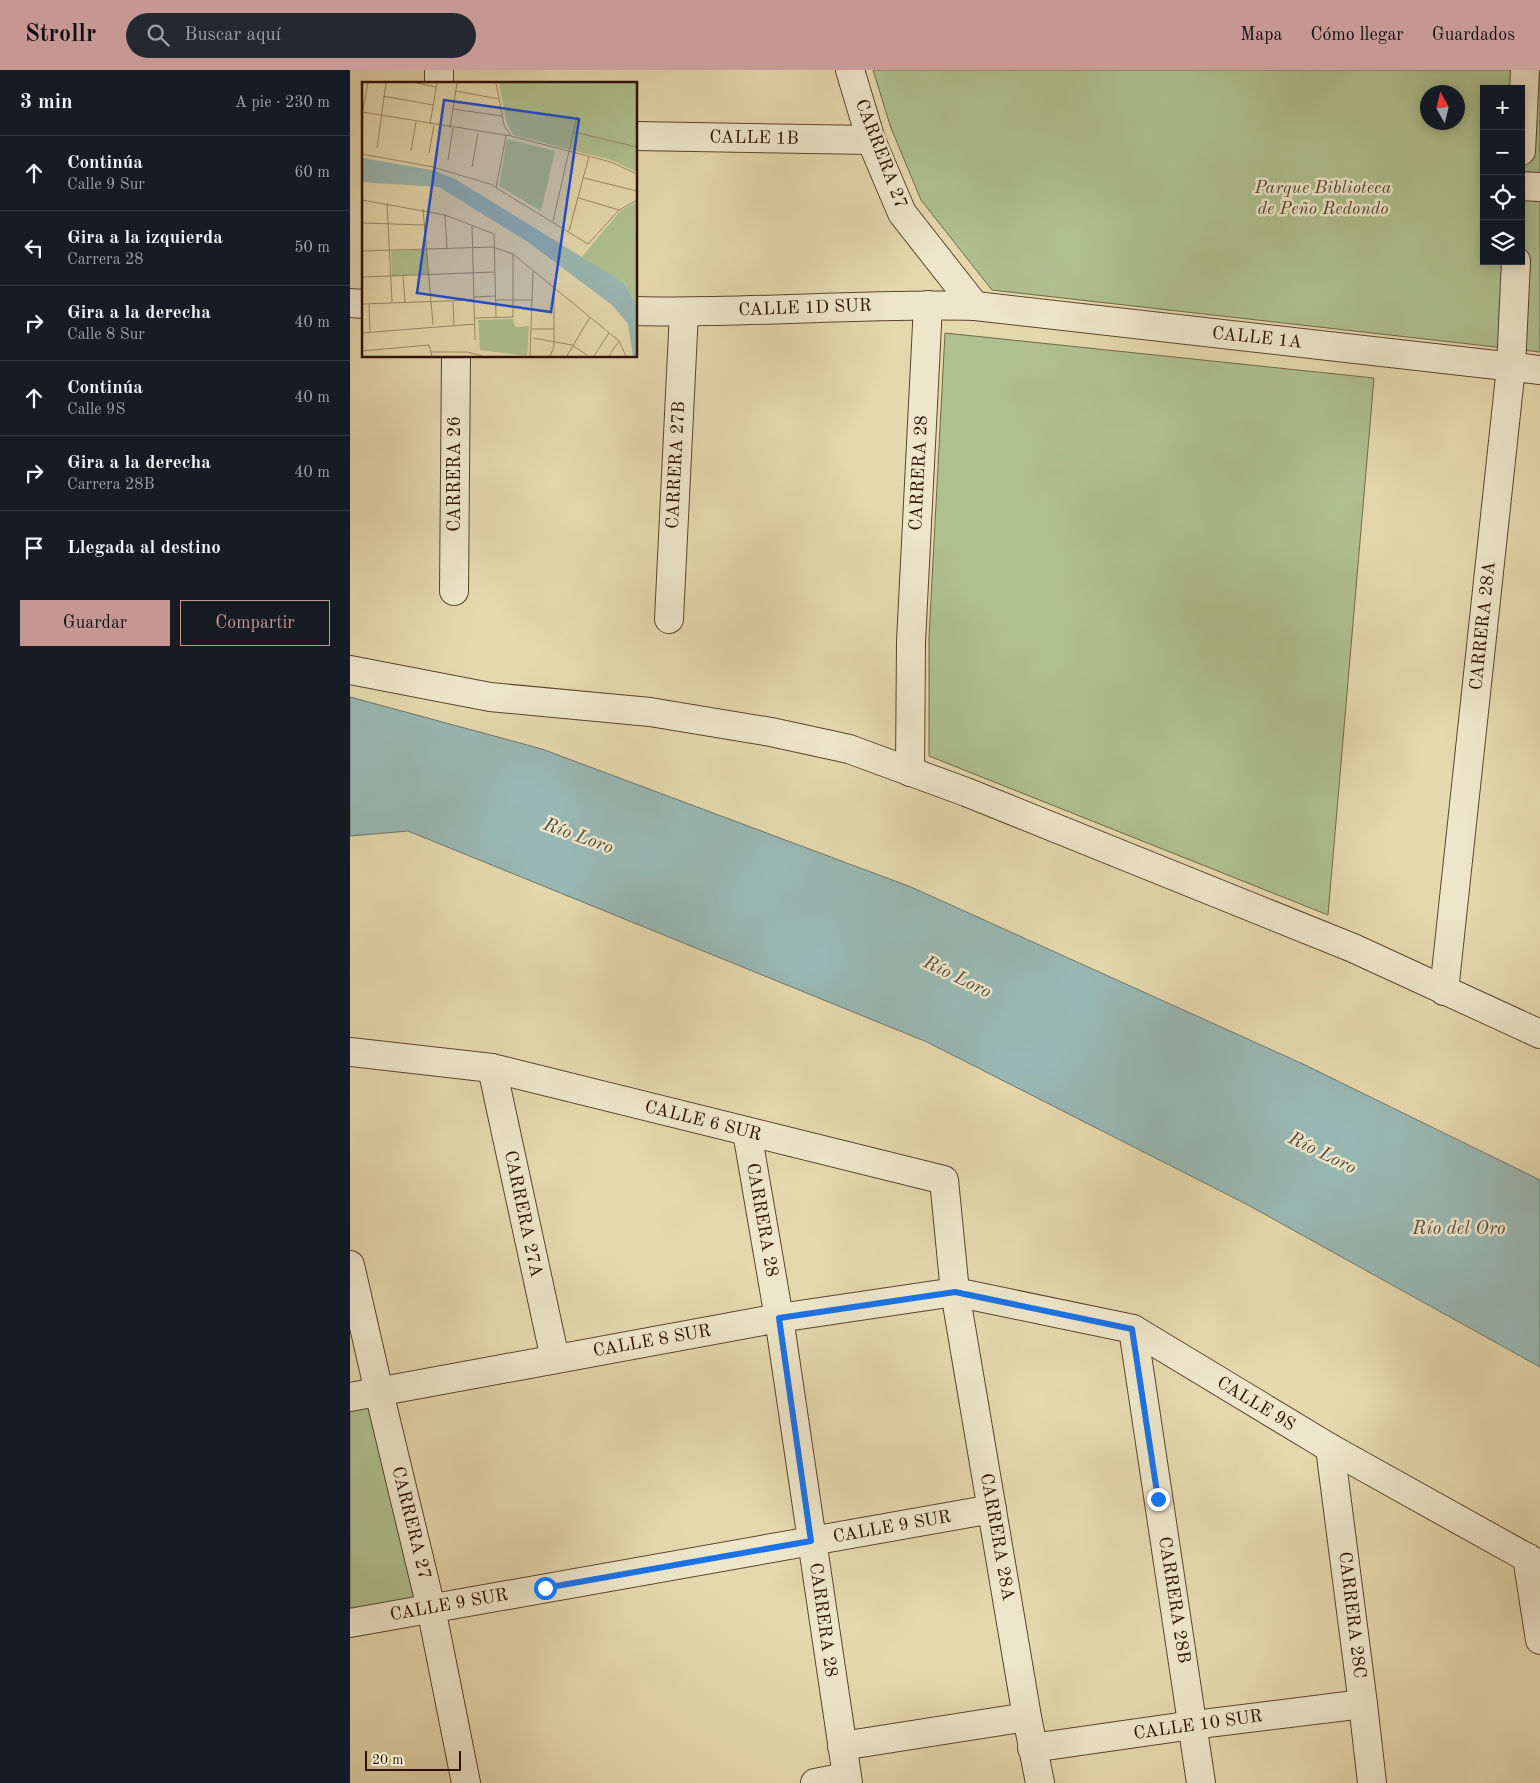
<!DOCTYPE html>
<html lang="es">
<meta charset="utf-8">
<style>
:root{--surface:#171b24;--page:#242831;--text:#f1f3f6;--muted:#9ea1a6;--line:#363941;--accent:#c59692}
body{margin:0;font-family:"Old Standard TT",serif;background:var(--page);color:var(--text)}
.controls{position:absolute;right:15px;top:15px;display:grid;overflow:hidden;border-radius:0px;box-shadow:0 2px 12px #0003}
.controls button{width:45px;height:45px;display:grid;place-items:center;padding:0;border:0;border-bottom:1px solid var(--line);background:var(--surface);color:var(--text);font:25px sans-serif}
.compass{position:absolute;left:1070px;top:15px;width:45px;height:45px;border-radius:50%;background:var(--surface);box-shadow:0 2px 12px #0003;rotate:352deg}
.scale{position:absolute;left:15px;bottom:12px;width:96px;box-sizing:border-box;padding-left:5px;border:2px solid #301103;border-top:0;font-size:14px;line-height:18px;white-space:nowrap;color:#301103;-webkit-text-stroke:4px #eee6ca;paint-order:stroke}
.stop{position:absolute;width:15px;height:15px;margin:-11px;border:4px solid #1a73e8;border-radius:50%;background:#fff}
.stop.end{background:#1a73e8;border-color:#fff;box-shadow:0 1px 5px #0008}
.list{margin:0;padding:0;list-style:none}
h2{display:flex;justify-content:space-between;align-items:center;height:65px;margin:0;padding:0 20px;font-size:21px}
h2 small{font-size:16px;font-weight:400;color:var(--muted)}
.list li{display:grid;grid-template-columns:32px 1fr auto;gap:15px;align-items:center;box-sizing:border-box;height:75px;padding:0 20px;border-top:1px solid var(--line)}
.list b{display:block;font-size:19px;white-space:nowrap}
.list p{margin:0;font-size:16px;white-space:nowrap;color:var(--muted)}
.list em{font-size:16px;font-style:normal;color:var(--muted)}
.actions{display:flex;gap:10px;padding:15px 20px}
.actions a{flex:1;padding:11px 0;border:1px solid var(--accent);border-radius:0px;text-align:center;font-size:18px;color:var(--accent)}
.actions .main{background:var(--accent);color:#111}
.icon{flex:none;width:28px;height:28px;fill:none;stroke:currentColor;stroke-width:2;stroke-linecap:round;stroke-linejoin:round}
.map{position:relative;flex:none;width:1190px;height:1713px;overflow:hidden}
header{display:flex;align-items:center;gap:30px;box-sizing:border-box;height:70px;padding:0 25px;background:var(--accent);color:#111}
header strong{font-size:24px}
nav{display:flex;gap:28px;margin-inline-start:auto;font-size:18px}
.search{width:350px;height:45px;background:var(--page);display:flex;align-items:center;gap:12px;box-sizing:border-box;padding:0 18px;border-radius:28px;color:var(--muted);font-size:19px}
main{display:flex}
aside{flex:1;background:var(--surface)}
.map>svg:first-child{display:block}
.green{fill:#afc08f;stroke:#706849;fill-rule:evenodd}
.water{fill:#99b8b3;stroke:#6f756d}
.lines{fill:none;stroke-linecap:round;stroke-linejoin:round}
.minor-casing{stroke:#5d432e;stroke-width:30}
.minor{stroke:#eee6ca;stroke-width:28}
.route{stroke:#1a73e8;stroke-width:6}
.labels{text-anchor:middle;dominant-baseline:central;stroke-width:5;stroke-linejoin:round;paint-order:stroke}
.street-label{font-size:18px;fill:#301103;stroke:#eee6ca}
.park-label{font-size:18px;font-style:italic;fill:#56462d;stroke:#eee6ca}
.water-label{font-size:19px;font-style:italic;fill:#554b41;stroke:#eee6ca}
.inset-road{fill:none;stroke:#9d8869;stroke-width:1}
.view{fill:#1d4ed8;fill-opacity:0.15;stroke:#1d4ed8;stroke-width:2.5}
.inset-edge{fill:none;stroke:#301103;stroke-width:2.5}
</style>
<header>
<strong>Strollr</strong>
<div class="search"><svg class="icon" aria-label="search" viewBox="0 0 24 24"><circle cx="10" cy="10" r="6"/><path d="M15 15l6 6"/></svg>Buscar aquí</div>
<nav><a>Mapa</a><a>Cómo llegar</a><a>Guardados</a></nav>
</header>
<main>
<aside>
<h2>3 min<small>A pie · 230 m</small></h2>
<ul class="list">
<li><svg class="icon" aria-label="ahead" viewBox="0 0 24 24"><path d="M12 20V5M6 11l6-6 6 6"/></svg><div><b>Continúa</b><p>Calle 9 Sur</p></div><em>60 m</em></li>
<li><svg class="icon" aria-label="left" viewBox="0 0 24 24"><path d="M17 20v-9H6M10 6l-5 5 5 5"/></svg><div><b>Gira a la izquierda</b><p>Carrera 28</p></div><em>50 m</em></li>
<li><svg class="icon" aria-label="right" viewBox="0 0 24 24"><path d="M7 20v-9h11M14 6l5 5-5 5"/></svg><div><b>Gira a la derecha</b><p>Calle 8 Sur</p></div><em>40 m</em></li>
<li><svg class="icon" aria-label="ahead" viewBox="0 0 24 24"><path d="M12 20V5M6 11l6-6 6 6"/></svg><div><b>Continúa</b><p>Calle 9S</p></div><em>40 m</em></li>
<li><svg class="icon" aria-label="right" viewBox="0 0 24 24"><path d="M7 20v-9h11M14 6l5 5-5 5"/></svg><div><b>Gira a la derecha</b><p>Carrera 28B</p></div><em>40 m</em></li>
<li><svg class="icon" aria-label="arrive" viewBox="0 0 24 24"><path d="M6 21V4h12l-3 4 3 4H6"/></svg><div><b>Llegada al destino</b></div></li>
</ul>
<div class="actions"><a class="main">Guardar</a><a>Compartir</a></div>
</aside>
<div class="map">
<svg width="1190" height="1713" viewBox="0 0 1190 1713">
<rect width="100%" height="100%" fill="#e5d8ad"/>
<filter id="stains"><feTurbulence type="fractalNoise" baseFrequency=".004" numOctaves="4"/><feColorMatrix values="0 0 0 0 .2 0 0 0 0 .09 0 0 0 0 .02 0 0 0 .5 -.17"/></filter>
<radialGradient id="worn" r=".72"><stop offset=".6" stop-color="#630" stop-opacity="0"/><stop offset="1" stop-color="#630" stop-opacity=".3"/></radialGradient>
<g class="green">
<path d="M523 0H1190V282L642 220 571 130 541 58ZM1134 19H1171V191H1134ZM1078 22H1108V52H1078Z"/>
<polygon points="595,263 1024,308 978,845 579,686 579,568"/>
<polygon points="29,1322 81,1538 0,1553 0,1327"/>
</g>
<polygon class="water" points="0,627 192,679 561,817 953,994 1190,1110 1190,1297 898,1135 577,972 58,761 0,766"/>
<g class="lines">
<defs>
<g id="minor">
<polyline points="500,0 521,70 552,143 625,236"/>
<polyline points="89,14 89,0"/>
<polyline points="286,66 521,70"/>
<polyline points="1171,81 1175,0"/>
<polyline points="1171,116 1190,117"/>
<polyline points="0,233 14,234"/>
<path d="M286 241C399 244 512 233 625 236L1190 300"/>
<polyline points="104,521 106,286"/>
<polyline points="319,549 334,242"/>
<polyline points="0,600 140,627 300,642 421,662 499,679 616,722 1003,878 1190,964"/>
<polyline points="560,702 561,572 578,235"/>
<polyline points="1094,921 1161,297 1166,191"/>
<polyline points="0,982 142,998 594,1110 605,1222 677,1647 690,1713"/>
<polyline points="142,998 205,1289"/>
<polyline points="397,1062 429,1248 498,1713"/>
<polyline points="0,1195 29,1322 81,1538 116,1713"/>
<polyline points="783,1259 851,1713"/>
<polyline points="0,1327 429,1248 605,1222 783,1259 980,1378 1190,1495"/>
<polyline points="980,1378 1013,1634 1022,1713"/>
<polyline points="1177,1487 1190,1570"/>
<polyline points="0,1553 642,1439"/>
<polyline points="492,1676 677,1647"/>
<polyline points="682,1678 843,1655 1013,1634"/>
<polyline points="465,1713 496,1707"/>
</g>
</defs>
<use href="#minor" class="minor-casing"/>
<use href="#minor" class="minor"/>
</g>
<g class="lines">
<polyline class="route" points="195,1518 461,1471 429,1248 605,1222 782,1259 808,1429"/>
</g>
<g class="labels">
<g class="street-label">
<text transform="translate(404 68) rotate(1)">CALLE 1B</text>
<text transform="translate(531 84) rotate(69)">CARRERA 27</text>
<text transform="translate(455 238) rotate(-2)">CALLE 1D SUR</text>
<text transform="translate(907 268) rotate(6)">CALLE 1A</text>
<text transform="translate(326 395) rotate(-87)">CARRERA 27B</text>
<text transform="translate(569 403) rotate(-87)">CARRERA 28</text>
<text transform="translate(105 404) rotate(-90)">CARRERA 26</text>
<text transform="translate(1133 556) rotate(-84)">CARRERA 28A</text>
<text transform="translate(353 1051) rotate(14)">CALLE 6 SUR</text>
<text transform="translate(173 1144) rotate(78)">CARRERA 27A</text>
<text transform="translate(412 1150) rotate(80)">CARRERA 28</text>
<text transform="translate(302 1271) rotate(-10)">CALLE 8 SUR</text>
<text transform="translate(906 1334) rotate(31)">CALLE 9S</text>
<text transform="translate(61 1453) rotate(76)">CARRERA 27</text>
<text transform="translate(542 1457) rotate(-10)">CALLE 9 SUR</text>
<text transform="translate(647 1467) rotate(80)">CARRERA 28A</text>
<text transform="translate(824 1530) rotate(81)">CARRERA 28B</text>
<text transform="translate(99 1535) rotate(-10)">CALLE 9 SUR</text>
<text transform="translate(1002 1545) rotate(83)">CARRERA 28C</text>
<text transform="translate(473 1550) rotate(82)">CARRERA 28</text>
<text transform="translate(848 1655) rotate(-8)">CALLE 10 SUR</text>
</g>
<g class="park-label">
<text x="973" y="118">Parque Biblioteca<tspan x="973" dy="21">de Peño Redondo</tspan></text>
</g>
<g class="water-label">
<text transform="translate(228 767) rotate(20)">Río Loro</text>
<text transform="translate(607 908) rotate(26)">Río Loro</text>
<text transform="translate(972 1084) rotate(26)">Río Loro</text>
<text x="1109" y="1159">Río del Oro</text>
</g>
</g>
<g transform="translate(12 12)">
<rect width="275" height="275" fill="#e5d8ad"/>
<path d="M137 1H275V90L249 78 151 53 145 42ZM145 57 193 69 179 129 137 104ZM275 120V224L262 201 219 176 259 128ZM65 167 67 192 30 194 29 169ZM151 237 153 245 167 244 165 274 118 268 116 238Z" fill="#afc08f"/>
<path d="M0 76 70 88 93 97 262 201 275 224V274H271L266 242 250 223 166 160 77 105 0 100Z" fill="#99b8b3"/>
<path class="inset-road" d="M55 1 74 5M134 1 142 43 149 54M94 9 137 17M21 14 71 23M91 27 140 34M0 30 149 54 249 80 275 92M0 32 6 1M68 42 75 1M88 46 95 1M212 50 275 65M15 66 24 1M49 69 54 40M67 71 72 43M0 72 71 85 128 102 226 162 257 128 275 118M86 78 91 46M110 85 116 51M222 96 275 109M134 106 144 54M217 116 257 128M0 118 83 133 132 152 134 235M25 121 30 220M61 127 71 243M83 133 85 166M191 139 215 34M0 141 63 143M110 144 113 258M207 149 227 74M0 169 131 165 151 172 257 259 264 274M41 194 43 220M0 195 132 190M111 215 133 214M133 218H171M91 219 92 243M0 222 111 218M7 222 8 250M113 236 151 235V172M170 247H192M0 251 113 242M171 256 210 263 226 274M0 269 67 263 70 274M69 270H105L120 274M168 274 171 189M188 274 192 265V204M205 274 228 235M232 274 247 251M247 274 257 259"/>
<path class="view" d="M82 18 217 37 189 230 55 211Z"/>
<rect width="275" height="275" class="inset-edge"/>
</g>
<rect width="100%" height="100%" filter="url(#stains)"/>
<rect width="100%" height="100%" fill="url(#worn)"/>
</svg>
<div class="controls">
<button>+</button>
<button>−</button>
<button><svg class="icon" aria-label="locate" viewBox="0 0 24 24"><circle cx="12" cy="12" r="6"/><path d="M12 2v4M12 18v4M2 12h4M18 12h4"/></svg></button>
<button><svg class="icon" aria-label="layers" viewBox="0 0 24 24"><path d="M12 4l9 5-9 5-9-5zM3 14l9 5 9-5"/></svg></button>
</div>
<svg class="compass" viewBox="-18 -18 36 36"><path d="M0-13l5 13h-10z" fill="#e53935"/><path d="M0 13l5-13h-10z" fill="#9ea1a6"/></svg>
<div class="scale">20 m</div>
<div class="stop" style="left:195px;top:1518px"></div>
<div class="stop end" style="left:808px;top:1429px"></div>
</div>
</main>
